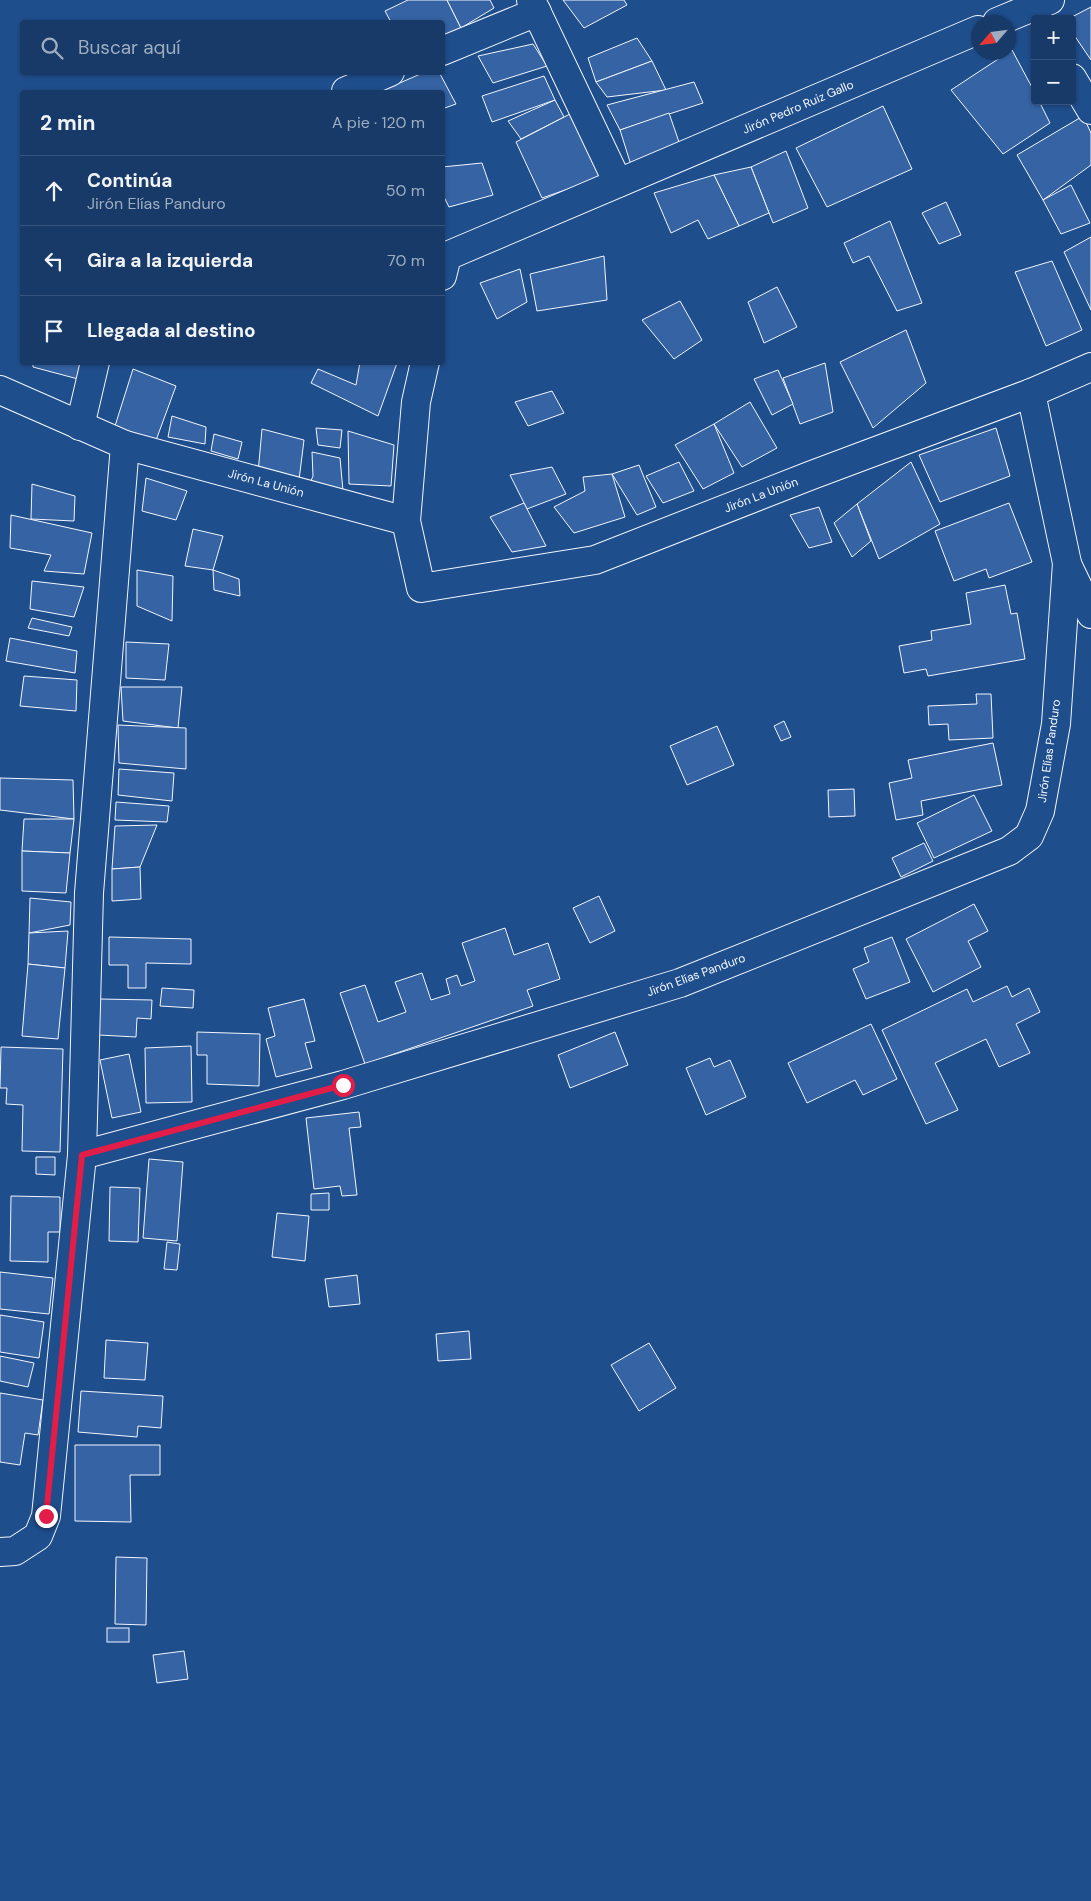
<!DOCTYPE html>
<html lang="es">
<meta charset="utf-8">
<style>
:root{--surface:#173a69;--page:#244571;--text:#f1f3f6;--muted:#9eadc0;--line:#36547d}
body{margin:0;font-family:"DM Sans",sans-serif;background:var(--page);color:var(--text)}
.controls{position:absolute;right:15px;top:15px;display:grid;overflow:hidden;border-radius:5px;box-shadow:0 1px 4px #0004}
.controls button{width:45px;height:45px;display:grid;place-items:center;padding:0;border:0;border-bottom:1px solid var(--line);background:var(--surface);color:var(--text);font:25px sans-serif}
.compass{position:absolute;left:971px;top:15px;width:45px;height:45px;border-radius:50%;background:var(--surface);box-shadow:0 1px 4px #0004;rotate:242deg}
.stop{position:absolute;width:15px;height:15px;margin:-11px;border:4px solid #e11d48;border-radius:50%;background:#fff}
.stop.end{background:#e11d48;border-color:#fff;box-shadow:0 1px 5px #0008}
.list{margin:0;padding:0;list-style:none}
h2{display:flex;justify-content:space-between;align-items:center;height:65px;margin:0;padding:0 20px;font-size:21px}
h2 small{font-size:16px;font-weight:400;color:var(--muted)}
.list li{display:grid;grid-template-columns:32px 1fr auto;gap:15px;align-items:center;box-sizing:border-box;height:70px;padding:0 20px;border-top:1px solid var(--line)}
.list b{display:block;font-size:19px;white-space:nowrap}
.list p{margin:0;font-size:16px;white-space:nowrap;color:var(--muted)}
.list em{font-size:16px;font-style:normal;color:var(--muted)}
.icon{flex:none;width:28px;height:28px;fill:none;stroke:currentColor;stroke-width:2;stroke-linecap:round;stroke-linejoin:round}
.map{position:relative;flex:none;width:1091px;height:1901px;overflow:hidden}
.search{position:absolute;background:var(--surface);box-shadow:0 1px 4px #0004;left:20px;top:20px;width:425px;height:55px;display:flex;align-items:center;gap:12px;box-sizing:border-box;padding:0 18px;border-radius:5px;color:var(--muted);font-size:19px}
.panel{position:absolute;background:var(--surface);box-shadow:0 1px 4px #0004;left:20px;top:90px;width:425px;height:275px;border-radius:5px}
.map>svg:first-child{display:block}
.building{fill:#3563a3;stroke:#f2f6ff}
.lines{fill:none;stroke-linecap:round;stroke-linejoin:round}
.minor-casing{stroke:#f2f6ff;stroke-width:30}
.minor{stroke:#1f4e8c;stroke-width:28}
.route{stroke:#e11d48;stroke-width:6}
.labels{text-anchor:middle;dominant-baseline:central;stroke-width:4;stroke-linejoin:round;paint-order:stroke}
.street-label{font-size:12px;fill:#f2f6ff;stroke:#1f4e8c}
</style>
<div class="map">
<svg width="1091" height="1901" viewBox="0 0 1091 1901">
<rect width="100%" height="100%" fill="#1f4e8c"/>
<g class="building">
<polygon points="408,0 447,0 461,28 442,36 442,22 391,22 385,11"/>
<polygon points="447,0 490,0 494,8 461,28"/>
<polygon points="563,0 624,0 627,5 584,28"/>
<polygon points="1091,7 1091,60 1072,32 1072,19 1068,19"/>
<polygon points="637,38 652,61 596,82 588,58"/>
<polygon points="533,44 547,66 493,83 478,56"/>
<polygon points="1012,50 1035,93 1035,101 1039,101 1050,123 1003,154 951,90"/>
<polygon points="652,61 666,90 607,97 596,82"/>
<polygon points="425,72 439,72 456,104 442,109 442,92 379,92"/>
<polygon points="544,76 555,100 492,122 482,96"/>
<polygon points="694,82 703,103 620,130 607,105"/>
<polygon points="555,100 564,117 521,139 508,121"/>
<polygon points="883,106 912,169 827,207 796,148"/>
<polygon points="669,113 680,145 631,165 620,130"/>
<polygon points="570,114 600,178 542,198 516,142"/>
<polygon points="1083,116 1091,133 1091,165 1043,200 1017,155"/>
<polygon points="786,151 808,208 773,223 751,167"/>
<polygon points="482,163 493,195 449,207 442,193 442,167"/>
<polygon points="751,167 769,213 739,226 714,175"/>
<polygon points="714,175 739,226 708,239 698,220 671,233 654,193"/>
<polygon points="1071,185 1090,223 1061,234 1043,200"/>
<polygon points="946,202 961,235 939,244 922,213"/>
<polygon points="890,221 922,303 897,311 869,256 853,263 844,243"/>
<polygon points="1091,237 1091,310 1064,252"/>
<polygon points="604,256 607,300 537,311 530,274"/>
<polygon points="1052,261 1082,330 1046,346 1015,272"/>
<polygon points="520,269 527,302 497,319 480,283"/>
<polygon points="777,287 797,327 764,343 748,302"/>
<polygon points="680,301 702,340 674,359 642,320"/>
<polygon points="906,330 926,383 873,428 840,362"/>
<polygon points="33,362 84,362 78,379 33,367"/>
<polygon points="360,362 397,363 378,416 311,383 318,369 356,385"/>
<polygon points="825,363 833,412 800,424 783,378"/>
<polygon points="133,369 176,386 155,443 115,426"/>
<polygon points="778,370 793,404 772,415 754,379"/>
<polygon points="552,391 564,413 528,426 515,402"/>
<polygon points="750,402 777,448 742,467 714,424"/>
<polygon points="172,416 206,427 205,444 168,437"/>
<polygon points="714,424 734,473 703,489 675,445"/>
<polygon points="316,428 342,430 340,448 318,445"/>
<polygon points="996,428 1010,476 940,502 919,455"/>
<polygon points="262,429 304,440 299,480 258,473"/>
<polygon points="348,431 394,445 391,486 349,484"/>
<polygon points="214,434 242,442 238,459 211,451"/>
<polygon points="312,452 340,458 343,491 310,483 313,476"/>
<polygon points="679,462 694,491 663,503 646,476"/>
<polygon points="911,462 940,524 879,559 857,504"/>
<polygon points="639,465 656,507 637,515 612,474"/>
<polygon points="552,467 566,494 527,509 510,475"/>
<polygon points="612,474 625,517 574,533 554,507 585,491 583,477"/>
<polygon points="146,478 187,491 176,520 142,511"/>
<polygon points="32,484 75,496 74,521 31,519"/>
<polygon points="524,503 546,546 512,552 490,517"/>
<polygon points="1009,503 1032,562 989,578 986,569 954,581 935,531"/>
<polygon points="857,504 871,541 852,557 834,523"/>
<polygon points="819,507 832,542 809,548 790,515"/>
<polygon points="11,515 92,533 84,574 44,571 51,555 10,548"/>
<polygon points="193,529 223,536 213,570 185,566"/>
<polygon points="137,570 173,576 172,621 137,606"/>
<polygon points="213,570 239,579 240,596 214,590"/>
<polygon points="32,581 84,587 74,617 30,609"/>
<polygon points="1005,585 1011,614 1017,613 1025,659 928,676 926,669 904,673 899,646 932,640 931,631 971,624 966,593"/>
<polygon points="32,618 72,627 69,636 28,628"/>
<polygon points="10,638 77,651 75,673 6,661"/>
<polygon points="126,642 169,644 165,680 126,678"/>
<polygon points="24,676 77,680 76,711 20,706"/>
<polygon points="121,687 182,687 178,728 123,721"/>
<polygon points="976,694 991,694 993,738 949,740 948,724 929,725 928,706 977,704"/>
<polygon points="784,721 791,737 781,741 774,726"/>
<polygon points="118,725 186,728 186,769 119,763"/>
<polygon points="717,726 734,765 687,785 670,746"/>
<polygon points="993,743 1002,785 921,801 923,815 896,820 889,783 912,778 908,760"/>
<polygon points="119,769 174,773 172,801 118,795"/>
<polygon points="0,778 73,780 74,819 0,810"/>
<polygon points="854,789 855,816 829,817 828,790"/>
<polygon points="974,795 992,831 934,858 917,823"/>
<polygon points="116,802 169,806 167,822 115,820"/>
<polygon points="24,819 74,819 70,853 22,851"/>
<polygon points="157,825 140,867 112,869 115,826"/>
<polygon points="924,843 933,861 901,877 892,858"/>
<polygon points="22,851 70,853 66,893 22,891"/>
<polygon points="140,867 141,899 112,901 112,869"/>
<polygon points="599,896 615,931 590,943 573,908"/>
<polygon points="30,898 71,902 70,925 29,933"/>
<polygon points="974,904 988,931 968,941 981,967 933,992 906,939"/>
<polygon points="505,928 514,955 548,943 560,979 527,990 533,1006 365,1064 340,993 365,985 378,1022 406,1012 395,982 422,973 431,1000 450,994 446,979 457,975 461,986 475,981 462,943"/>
<polygon points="68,931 65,968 28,964 29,933"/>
<polygon points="109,937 191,939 191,964 146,963 146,988 128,988 128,965 109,965"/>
<polygon points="892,937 910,982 866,999 853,969 869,962 864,948"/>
<polygon points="28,964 65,968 58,1039 22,1036"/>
<polygon points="1007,986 1012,997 1029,988 1040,1012 1016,1024 1030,1053 999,1067 986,1039 935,1063 958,1110 926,1124 882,1030 967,989 973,1002"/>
<polygon points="162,988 194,990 193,1008 160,1006"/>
<polygon points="100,999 152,1000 151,1019 137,1018 136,1037 99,1035"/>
<polygon points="304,999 315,1041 305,1043 312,1068 276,1077 266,1039 275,1036 268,1008"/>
<polygon points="871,1024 897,1079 863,1095 855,1080 807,1103 788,1063"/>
<polygon points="197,1032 260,1034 259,1086 207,1084 207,1055 197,1055"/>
<polygon points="615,1032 628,1065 570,1088 558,1055"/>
<polygon points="191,1046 192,1102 146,1103 145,1048"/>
<polygon points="1,1047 63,1049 60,1152 22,1151 23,1105 6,1104 7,1088 0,1088"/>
<polygon points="129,1054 141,1112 112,1118 100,1060"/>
<polygon points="710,1058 714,1067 730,1060 746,1097 706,1115 686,1068"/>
<polygon points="359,1112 361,1127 349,1128 357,1195 342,1196 340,1186 314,1189 306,1118"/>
<polygon points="36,1157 55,1157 55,1175 36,1174"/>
<polygon points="149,1159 183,1162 177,1241 143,1238"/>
<polygon points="110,1187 140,1188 138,1242 109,1241"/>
<polygon points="329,1193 329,1210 311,1210 311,1194"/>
<polygon points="11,1196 60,1197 60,1232 48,1232 48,1262 10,1261"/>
<polygon points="277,1213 309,1216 305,1261 272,1257"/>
<polygon points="167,1242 180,1244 177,1270 164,1269"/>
<polygon points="0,1272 53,1278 49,1314 0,1309"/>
<polygon points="357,1275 360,1304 329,1307 325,1279"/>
<polygon points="0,1315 44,1322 39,1358 0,1352"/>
<polygon points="469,1331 471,1359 438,1361 436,1334"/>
<polygon points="106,1340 148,1343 145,1380 104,1378"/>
<polygon points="649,1343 676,1388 639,1411 611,1365"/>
<polygon points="0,1356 34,1363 28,1387 0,1381"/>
<polygon points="81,1391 163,1396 161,1428 138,1426 137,1437 78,1432"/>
<polygon points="0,1393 43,1400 38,1435 25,1433 20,1465 0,1462"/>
<polygon points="75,1445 160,1445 160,1475 130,1475 131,1522 75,1521"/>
<polygon points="116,1557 147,1558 146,1625 115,1624"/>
<rect x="107" y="1628" width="22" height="14"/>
<polygon points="184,1651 188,1679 157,1683 153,1655"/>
</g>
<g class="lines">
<defs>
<g id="minor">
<polyline points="531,0 618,183"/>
<polyline points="997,22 1050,0"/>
<polyline points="442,51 537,12"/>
<polyline points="1072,78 1091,110"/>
<polyline points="346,91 390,72"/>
<polyline points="442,276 447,256 978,30"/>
<polyline points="425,362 416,402 406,521 421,588 595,560 812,475 1031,393 1091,367"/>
<polyline points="0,390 125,445 406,521"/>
<polyline points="80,426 95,362"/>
<polyline points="1067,564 1091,614"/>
<polyline points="82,1155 343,1085 680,983 1009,851 1029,836 1040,811 1056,724 1067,563 1031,393"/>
<polyline points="0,1552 15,1551 38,1536 46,1516 82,1155 89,893 125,445"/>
</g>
</defs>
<use href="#minor" class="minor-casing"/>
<use href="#minor" class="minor"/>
</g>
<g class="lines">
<polyline class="route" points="46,1516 82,1155 343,1085"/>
</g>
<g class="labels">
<g class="street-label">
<text transform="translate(798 107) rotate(-23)">Jirón Pedro Ruiz Gallo</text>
<text transform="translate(266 483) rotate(15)">Jirón La Unión</text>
<text transform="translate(761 495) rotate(-21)">Jirón La Unión</text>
<text transform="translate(1049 751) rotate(-82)">Jirón Elías Panduro</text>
<text transform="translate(696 975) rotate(-20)">Jirón Elías Panduro</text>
</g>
</g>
</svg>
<div class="controls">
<button>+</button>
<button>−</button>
</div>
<svg class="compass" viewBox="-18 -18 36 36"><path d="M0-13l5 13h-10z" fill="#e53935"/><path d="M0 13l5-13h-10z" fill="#9eadc0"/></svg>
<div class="stop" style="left:343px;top:1085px"></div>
<div class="stop end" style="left:46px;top:1516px"></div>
<div class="search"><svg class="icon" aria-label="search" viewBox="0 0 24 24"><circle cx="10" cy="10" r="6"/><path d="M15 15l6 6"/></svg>Buscar aquí</div>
<section class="panel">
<h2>2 min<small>A pie · 120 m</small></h2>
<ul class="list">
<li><svg class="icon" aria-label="ahead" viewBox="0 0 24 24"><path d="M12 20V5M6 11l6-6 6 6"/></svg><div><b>Continúa</b><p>Jirón Elías Panduro</p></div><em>50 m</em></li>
<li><svg class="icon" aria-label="left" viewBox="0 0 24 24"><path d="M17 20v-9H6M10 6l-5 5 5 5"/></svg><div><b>Gira a la izquierda</b></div><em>70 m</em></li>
<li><svg class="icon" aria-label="arrive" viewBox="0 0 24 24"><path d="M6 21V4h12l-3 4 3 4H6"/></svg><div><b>Llegada al destino</b></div></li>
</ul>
</section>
</div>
